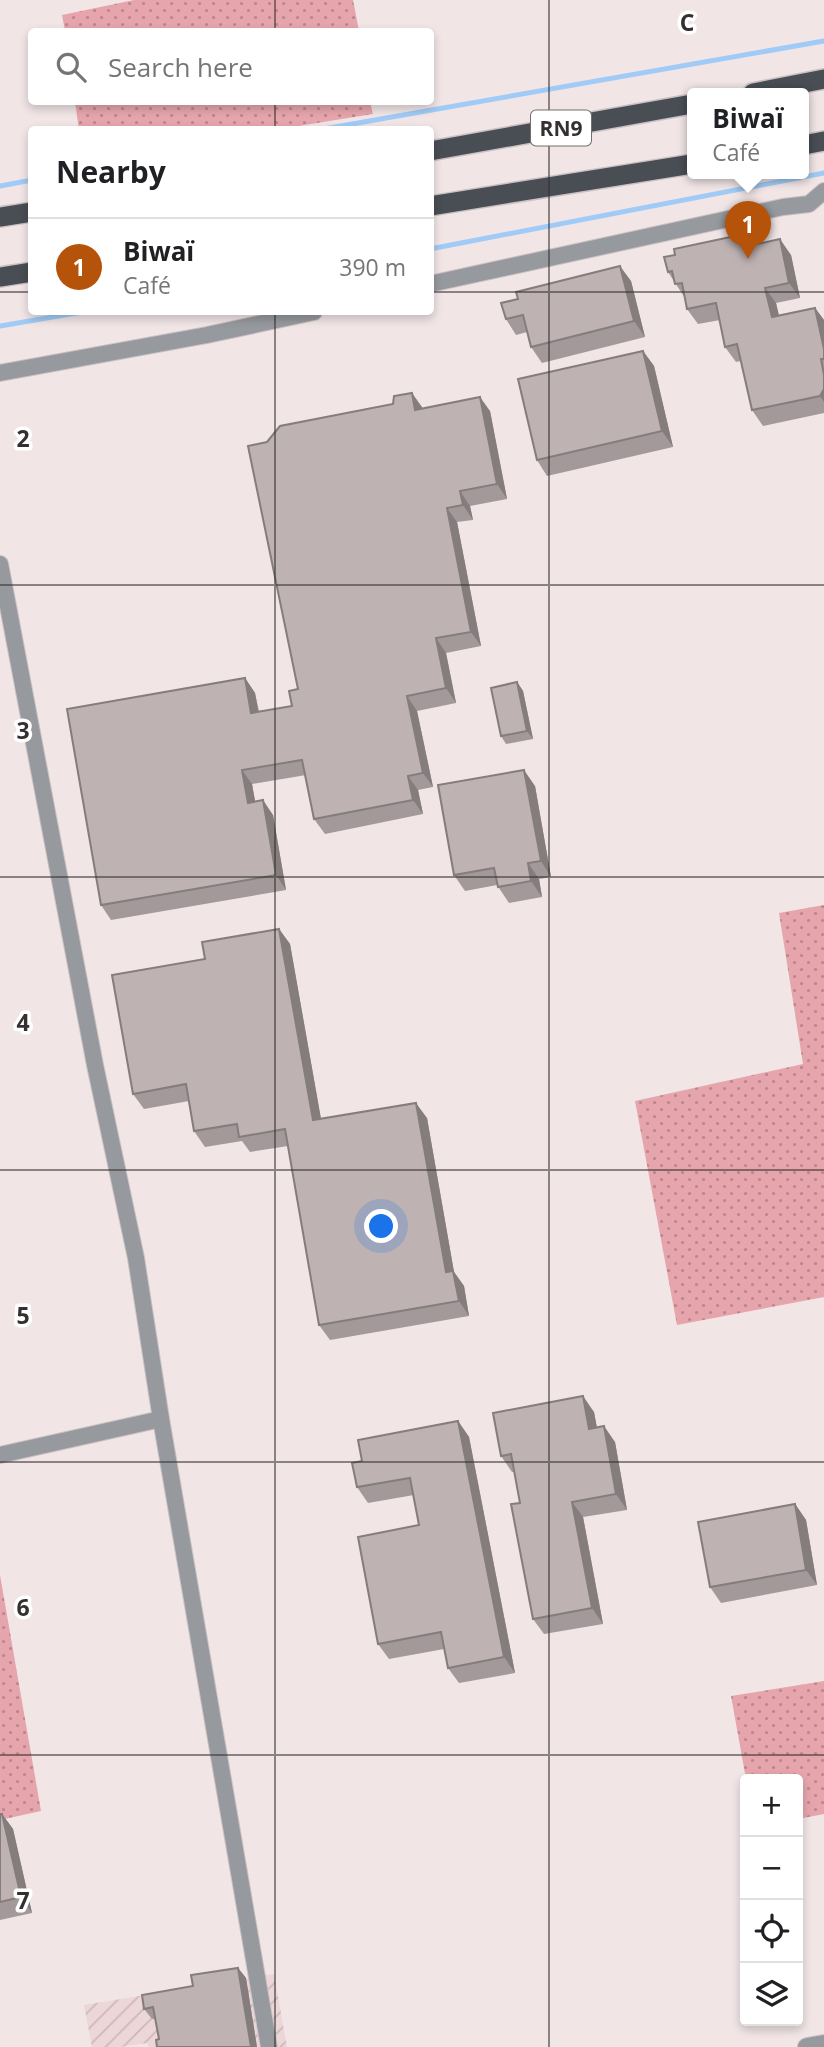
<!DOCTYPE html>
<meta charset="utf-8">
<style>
:root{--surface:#fff;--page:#f6f6f6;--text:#202124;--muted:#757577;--line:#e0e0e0;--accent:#b45309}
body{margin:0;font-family:"Open Sans",sans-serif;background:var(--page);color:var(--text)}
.controls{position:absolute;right:21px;bottom:21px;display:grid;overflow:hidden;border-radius:7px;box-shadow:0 4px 10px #0003}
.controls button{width:63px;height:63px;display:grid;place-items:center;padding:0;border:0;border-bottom:2px solid var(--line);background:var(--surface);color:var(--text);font:35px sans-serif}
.you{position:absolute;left:382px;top:1227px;width:24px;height:24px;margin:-18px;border:5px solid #fff;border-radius:50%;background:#1a73e8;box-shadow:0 0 0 10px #1a73e833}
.badge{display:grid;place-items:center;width:46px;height:46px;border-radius:50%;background:var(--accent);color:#fff;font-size:23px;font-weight:700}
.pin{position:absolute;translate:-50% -58px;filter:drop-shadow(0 2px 4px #0008)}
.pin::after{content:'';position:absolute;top:37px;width:24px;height:21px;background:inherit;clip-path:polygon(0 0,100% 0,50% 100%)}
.popup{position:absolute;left:687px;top:88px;width:122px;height:91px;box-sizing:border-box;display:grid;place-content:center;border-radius:7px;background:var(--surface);filter:drop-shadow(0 2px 5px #0005);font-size:23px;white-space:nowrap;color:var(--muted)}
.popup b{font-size:26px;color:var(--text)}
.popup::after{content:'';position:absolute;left:50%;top:100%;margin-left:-14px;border:14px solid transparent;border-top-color:var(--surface)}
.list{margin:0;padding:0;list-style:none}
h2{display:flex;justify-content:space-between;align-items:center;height:91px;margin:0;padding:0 28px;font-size:30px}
h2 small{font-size:23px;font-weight:400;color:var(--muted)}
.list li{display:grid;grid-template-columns:46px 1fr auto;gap:21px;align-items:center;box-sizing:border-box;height:98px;padding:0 28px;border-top:2px solid var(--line)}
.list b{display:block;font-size:26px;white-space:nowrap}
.list p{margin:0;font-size:23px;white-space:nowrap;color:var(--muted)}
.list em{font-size:23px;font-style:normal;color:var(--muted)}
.icon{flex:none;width:38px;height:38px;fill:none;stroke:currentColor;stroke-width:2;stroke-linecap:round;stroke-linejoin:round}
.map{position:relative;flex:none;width:824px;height:2047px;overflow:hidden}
.search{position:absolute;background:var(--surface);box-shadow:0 4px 10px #0003;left:28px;top:28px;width:406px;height:77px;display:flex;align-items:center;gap:18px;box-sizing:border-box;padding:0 24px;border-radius:7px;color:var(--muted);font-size:26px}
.panel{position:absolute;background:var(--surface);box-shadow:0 4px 10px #0003;left:28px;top:126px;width:406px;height:189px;border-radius:7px}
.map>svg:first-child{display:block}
.industrial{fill:url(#industrial-furrows)}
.grass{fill:url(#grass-dots)}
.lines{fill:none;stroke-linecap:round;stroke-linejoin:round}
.stream{stroke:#a0cbf6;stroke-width:5}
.minor-casing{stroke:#cbc1c2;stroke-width:18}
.tertiary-casing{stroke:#cbc1c2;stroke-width:20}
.trunk-casing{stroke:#cbc1c2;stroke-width:22}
.minor{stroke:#96999d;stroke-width:16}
.tertiary{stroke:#96999d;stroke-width:18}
.trunk{stroke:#484e54;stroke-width:19}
.wall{fill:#a3999a}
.shaded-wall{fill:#857d7d}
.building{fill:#beb2b3;stroke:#857d7d;stroke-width:2}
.grid{fill:none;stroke:#353030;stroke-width:2;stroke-opacity:0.55}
.labels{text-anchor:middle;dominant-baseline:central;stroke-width:7;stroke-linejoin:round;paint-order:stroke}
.shield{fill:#fff;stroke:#726e6e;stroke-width:2}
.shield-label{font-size:21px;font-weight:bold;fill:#353030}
.grid-label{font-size:23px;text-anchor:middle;font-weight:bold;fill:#353030;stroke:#fff;stroke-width:7;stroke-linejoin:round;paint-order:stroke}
</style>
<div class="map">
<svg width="824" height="2047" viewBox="0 0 824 2047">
<defs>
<pattern id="industrial-furrows" width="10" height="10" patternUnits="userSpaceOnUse" patternTransform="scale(1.75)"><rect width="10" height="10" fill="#ecd6d8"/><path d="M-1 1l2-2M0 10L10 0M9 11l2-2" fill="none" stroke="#cbb8ba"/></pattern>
<pattern id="grass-dots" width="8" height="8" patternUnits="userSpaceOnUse" patternTransform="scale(1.75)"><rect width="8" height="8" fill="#e6a5ac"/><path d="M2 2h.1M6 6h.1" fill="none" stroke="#bb878c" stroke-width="1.8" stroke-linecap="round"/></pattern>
</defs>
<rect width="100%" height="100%" fill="#f1e5e6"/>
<polygon class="industrial" points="274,1974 287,2047 149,2047 147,2043 121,2047 92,2047 84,2005"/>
<g class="grass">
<polygon points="134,0 353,0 359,31 65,31 62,15"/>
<polygon points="75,102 370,102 373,114 280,129 79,130"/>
<polygon points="824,905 824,1297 677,1325 635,1101 803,1064 779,913"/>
<polygon points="0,1575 41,1811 0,1820"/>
<polygon points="824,1681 824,1814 798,1819 798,1779 746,1779 731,1696"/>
</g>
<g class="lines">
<g class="stream">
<polyline points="318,130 824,41"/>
<polyline points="0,186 32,180"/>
<polyline points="430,249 824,173"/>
<polyline points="0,326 82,312"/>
</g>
<defs>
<g id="minor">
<polyline points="430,284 783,207 809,204 824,191"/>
<polyline points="0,373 207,335 314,312"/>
<polyline points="0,564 95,1065 136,1258 161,1419 269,2047"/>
<polyline points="0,1455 161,1419"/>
</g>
<polyline id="tertiary" points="807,2047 824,2044"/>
<g id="trunk">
<polyline points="753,93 824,79"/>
<polyline points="804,145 824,141"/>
<polyline points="430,151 692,104"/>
<polyline points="430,206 692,164"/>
<polyline points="0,217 32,212"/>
<polyline points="0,277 32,272"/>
</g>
</defs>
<use href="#minor" class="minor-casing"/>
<use href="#tertiary" class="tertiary-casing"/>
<use href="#trunk" class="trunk-casing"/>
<use href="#minor" class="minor"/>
<use href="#tertiary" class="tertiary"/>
<use href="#trunk" class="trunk"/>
</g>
<g class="wall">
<polygon points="762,243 791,255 800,298 776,303 779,316 815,308 824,320 824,413 763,426 752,410 741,361 736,362 725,347 720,320 698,324 687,309 685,298 668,272"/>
<polygon points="631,281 645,337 542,363 531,347 527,332 516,335 506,319"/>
<polygon points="643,351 654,366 673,447 547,476 537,460"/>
<polygon points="422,407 422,408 490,411 507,499 470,506 473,520 457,522 481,646 446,653 456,703 417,711 433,787 418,790 423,814 325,834 314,819 306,775 252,784 255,802 273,815 286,890 111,920 101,905 245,678 255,693 259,711 292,706 298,689"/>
<polygon points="517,682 523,691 533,739 506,744 501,736"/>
<polygon points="535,786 551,877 539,879 542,897 509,903 497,885 465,891 454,875"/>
<polygon points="279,929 290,944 321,1119 427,1118 454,1272 464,1286 469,1316 330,1340 319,1325 288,1146 250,1152 242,1141 205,1147 194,1131 189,1101 144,1109 133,1094 205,959"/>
<polygon points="594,1412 597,1428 615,1442 627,1510 583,1517 603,1624 544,1634 533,1619 520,1503 514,1472 512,1472 501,1456"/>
<polygon points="458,1421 469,1437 515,1673 459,1683 448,1668 444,1649 389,1659 378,1644 419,1525 414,1495 368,1503 357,1487 362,1461"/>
<polygon points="795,1504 806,1520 817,1585 721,1603 710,1587"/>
<polygon points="0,1814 2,1814 13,1829 32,1913 0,1920"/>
<polygon points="238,1968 246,1978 257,2047 157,2047 159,2039 155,2019 152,2019 144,2009 193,1986"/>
</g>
<g class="shaded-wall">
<polygon points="754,232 765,247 757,244"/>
<polygon points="780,239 791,255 800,298 789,283"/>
<polygon points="620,266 631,281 645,337 634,321"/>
<polygon points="765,288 776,303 783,333 772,317"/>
<polygon points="815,308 824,320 824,349"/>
<polygon points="643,351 654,366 673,447 662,431"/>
<polygon points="824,389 824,402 820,396"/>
<polygon points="412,393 422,407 425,424 415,410"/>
<polygon points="480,397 490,411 507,499 497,484"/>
<polygon points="460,491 470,506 473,520 463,505"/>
<polygon points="447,508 457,522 481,646 471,632"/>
<polygon points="436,638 446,653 456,703 446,688"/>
<polygon points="245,678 255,693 261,727 251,713"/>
<polygon points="517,682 523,691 533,739 527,731"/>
<polygon points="407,696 417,711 433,787 423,773"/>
<polygon points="242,770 252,784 258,817 248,803"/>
<polygon points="524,770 535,786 551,877 541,861"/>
<polygon points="408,776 418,790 423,814 413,800"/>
<polygon points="263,800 273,815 286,890 276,875"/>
<polygon points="528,863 539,879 542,897 531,881"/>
<polygon points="279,929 290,944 324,1136 313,1120"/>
<polygon points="416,1103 427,1118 454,1272 464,1286 469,1316 459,1301 446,1272"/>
<polygon points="583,1396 594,1412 600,1445 589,1429"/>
<polygon points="458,1421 469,1437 515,1673 504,1657"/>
<polygon points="604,1426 615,1442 627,1510 616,1494"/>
<polygon points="572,1502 583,1517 603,1624 592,1608"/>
<polygon points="795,1504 806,1520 817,1585 806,1570"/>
<polygon points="2,1814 13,1829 32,1913 21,1897"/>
<polygon points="238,1968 246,1978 257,2047 251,2047"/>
</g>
<g class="building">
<polygon points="754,232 757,244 780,239 789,283 765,288 772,317 815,308 824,349 824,359 821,359 824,375 824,389 820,396 752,410 737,344 725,347 716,303 687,309 682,283 675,284 672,271 668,272 664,257 675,255 674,249"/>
<polygon points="620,266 634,321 531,347 523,315 506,319 501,303 518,299 516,292"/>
<polygon points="643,351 662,431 537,460 518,379"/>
<polygon points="412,393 415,410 480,397 497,484 460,491 463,505 447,508 471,632 436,638 446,688 407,696 423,773 408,776 413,800 314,819 302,760 242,770 248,803 263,800 276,875 101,905 67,709 245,678 251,713 292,706 289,691 298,689 248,446 267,442 280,426 393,404 394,396"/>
<polygon points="517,682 527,731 501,736 491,688"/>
<polygon points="524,770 541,861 528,863 531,881 498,887 494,868 454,875 438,785"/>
<polygon points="279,929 313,1120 416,1103 446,1272 453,1271 459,1301 319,1325 285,1129 239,1137 237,1124 194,1131 186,1084 133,1094 112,975 205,959 202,942"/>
<polygon points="583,1396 589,1429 604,1426 616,1494 572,1502 592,1608 533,1619 511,1504 520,1503 511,1454 501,1456 493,1413"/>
<polygon points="458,1421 504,1657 448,1668 441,1632 378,1644 358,1537 419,1525 410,1478 357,1487 352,1463 362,1461 358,1440"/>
<polygon points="795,1504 806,1570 710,1587 698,1522"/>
<polygon points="0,1814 2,1814 21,1897 0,1902"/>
<polygon points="238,1968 251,2047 157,2047 156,2040 159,2039 153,2007 144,2009 142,1995 193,1986 191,1975"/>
</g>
<path class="grid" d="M275 0V32M549 0V2047M275 102V130M0 292H32M430 292H824M275 312V2047M0 585H824M0 877H824M0 1170H824M0 1462H824M0 1755H824"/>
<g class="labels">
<rect class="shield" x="531" y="110.5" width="60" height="35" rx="5"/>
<g class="shield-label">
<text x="561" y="128">RN9</text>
</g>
</g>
<g class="grid-label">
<text x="687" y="31">C</text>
<text x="23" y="447">2</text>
<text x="23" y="739">3</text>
<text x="23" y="1031">4</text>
<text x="23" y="1324">5</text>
<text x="23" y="1616">6</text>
<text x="23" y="1909">7</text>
</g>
</svg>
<div class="controls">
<button>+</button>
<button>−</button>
<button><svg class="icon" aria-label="locate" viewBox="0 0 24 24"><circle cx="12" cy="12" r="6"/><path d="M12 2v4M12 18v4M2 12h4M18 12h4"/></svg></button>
<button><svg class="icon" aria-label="layers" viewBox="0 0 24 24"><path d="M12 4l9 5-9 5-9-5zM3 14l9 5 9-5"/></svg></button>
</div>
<div class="you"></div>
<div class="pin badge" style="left:748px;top:259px">1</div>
<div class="popup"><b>Biwaï</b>Café</div>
<div class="search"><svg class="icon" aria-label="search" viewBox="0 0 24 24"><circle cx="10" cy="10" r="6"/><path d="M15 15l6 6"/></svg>Search here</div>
<section class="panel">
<h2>Nearby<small></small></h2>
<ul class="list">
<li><span class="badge">1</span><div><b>Biwaï</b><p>Café</p></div><em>390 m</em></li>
</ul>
</section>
</div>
